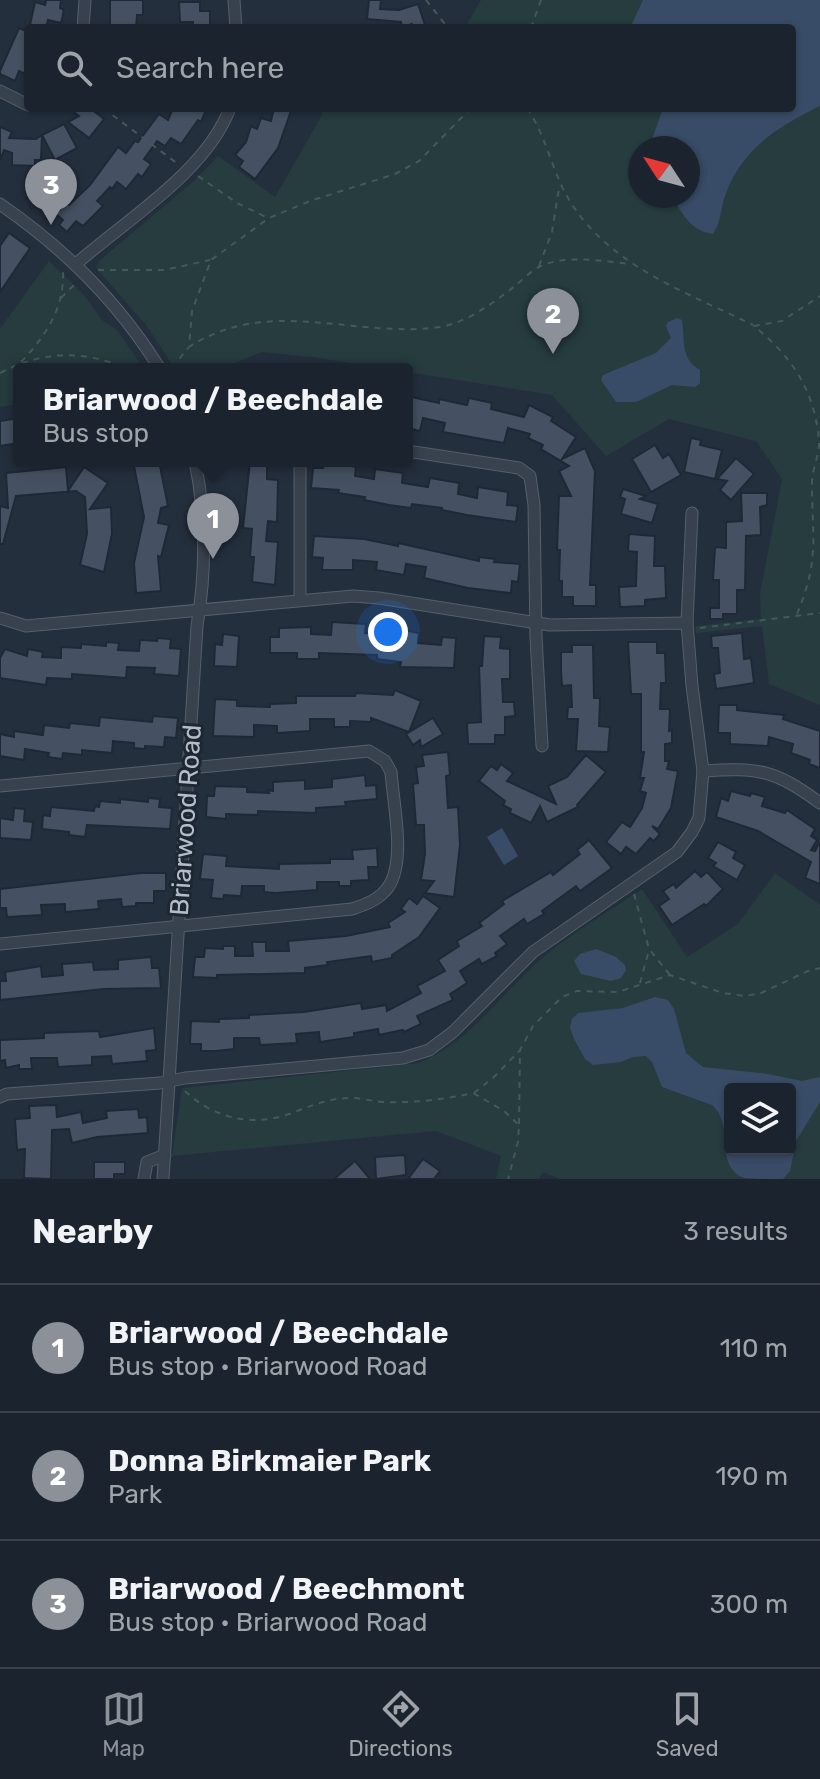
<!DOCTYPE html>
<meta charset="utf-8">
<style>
:root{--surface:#1b232e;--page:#282f3a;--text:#f1f3f6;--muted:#a0a4aa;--line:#39404a;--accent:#8c9099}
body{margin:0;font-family:Rubik,sans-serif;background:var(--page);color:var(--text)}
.controls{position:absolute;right:24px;bottom:24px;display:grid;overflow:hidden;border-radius:8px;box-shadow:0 2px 6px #0004}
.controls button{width:72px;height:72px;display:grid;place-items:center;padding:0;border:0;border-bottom:2px solid var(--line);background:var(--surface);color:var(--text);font:40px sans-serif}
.compass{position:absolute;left:628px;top:136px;width:72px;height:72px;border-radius:50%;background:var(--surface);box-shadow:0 2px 6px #0004;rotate:306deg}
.you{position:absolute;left:388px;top:632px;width:28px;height:28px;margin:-20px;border:6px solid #fff;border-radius:50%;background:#1a73e8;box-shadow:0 0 0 12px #1a73e833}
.badge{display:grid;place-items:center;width:52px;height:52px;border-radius:50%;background:var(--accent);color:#fff;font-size:26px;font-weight:700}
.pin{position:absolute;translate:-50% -66px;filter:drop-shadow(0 2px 4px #0008)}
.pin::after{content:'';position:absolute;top:42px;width:28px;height:24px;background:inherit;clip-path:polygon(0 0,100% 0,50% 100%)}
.popup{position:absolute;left:13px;top:363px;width:400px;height:104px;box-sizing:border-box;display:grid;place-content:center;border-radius:8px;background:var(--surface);filter:drop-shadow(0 2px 6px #0005);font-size:26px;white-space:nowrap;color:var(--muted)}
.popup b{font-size:30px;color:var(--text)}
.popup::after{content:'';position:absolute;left:50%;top:100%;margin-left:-16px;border:16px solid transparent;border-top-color:var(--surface)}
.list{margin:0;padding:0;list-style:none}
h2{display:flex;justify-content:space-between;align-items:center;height:104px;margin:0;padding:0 32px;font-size:34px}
h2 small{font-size:26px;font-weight:400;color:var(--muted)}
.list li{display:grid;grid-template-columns:52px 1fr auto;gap:24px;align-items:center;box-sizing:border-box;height:128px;padding:0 32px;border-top:2px solid var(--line)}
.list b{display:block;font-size:30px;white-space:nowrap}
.list p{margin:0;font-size:26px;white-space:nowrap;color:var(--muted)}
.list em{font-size:26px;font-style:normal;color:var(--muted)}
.icon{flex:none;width:44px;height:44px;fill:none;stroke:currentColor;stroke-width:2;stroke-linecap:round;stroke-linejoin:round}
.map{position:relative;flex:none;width:820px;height:1179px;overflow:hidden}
.search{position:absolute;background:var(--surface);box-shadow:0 2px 6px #0004;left:24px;right:24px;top:24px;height:88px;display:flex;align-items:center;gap:20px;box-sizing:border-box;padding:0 28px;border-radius:8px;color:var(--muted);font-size:30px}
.sheet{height:488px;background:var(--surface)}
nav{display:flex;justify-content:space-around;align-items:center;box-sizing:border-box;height:112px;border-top:2px solid var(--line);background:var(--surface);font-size:22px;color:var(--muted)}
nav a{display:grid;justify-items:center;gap:4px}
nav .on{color:var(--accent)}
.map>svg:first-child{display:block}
.green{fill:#263c3f;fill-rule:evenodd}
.water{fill:#394c67;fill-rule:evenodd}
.building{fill:#455162;stroke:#1f2835;stroke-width:2}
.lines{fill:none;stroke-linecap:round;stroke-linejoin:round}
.minor-casing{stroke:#565f6c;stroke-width:13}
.path{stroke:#44595c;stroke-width:2;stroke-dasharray:6 6;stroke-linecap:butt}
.minor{stroke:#38414e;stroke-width:11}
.labels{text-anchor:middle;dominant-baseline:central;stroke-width:6;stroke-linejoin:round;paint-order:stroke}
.street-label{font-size:26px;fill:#b4bcc9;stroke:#1d2633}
</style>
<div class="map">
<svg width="820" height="1179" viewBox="0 0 820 1179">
<rect width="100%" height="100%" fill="#242f3e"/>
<g class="green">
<path d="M481 0H820V705L769 684 762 626 696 633 695 626 761 619 760 594 782 479 756 441 669 419 606 456 552 395 407 372V369H389L312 357 262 352 221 369H175L146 325 96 268 99 261 195 180 218 156 275 197 322 115 321 108H792V28H465ZM640 148H688V196H640Z"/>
<polygon points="49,261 83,294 103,321 117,330 144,369 19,369 19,404 0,407 0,329"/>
<path d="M775 873 820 905V1179H560L542 1172 539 1179H496L501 1156 436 1131 172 1156 182 1088 419 1063C469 1043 500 995 540 960 571 933 608 912 642 889L687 957 738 924ZM730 1089H790V1149H730Z"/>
</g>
<g class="water">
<path d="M643 0H820V106C779 126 743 148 726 193 720 208 722 221 713 234 688 230 685 214 670 196H688V148H649L663 108H792V28H630Z"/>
<path d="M677 318 682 320C685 339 680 359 700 370V383L695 387 672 385 636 402H616L601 380 603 375 656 353 671 338 666 326 668 322Z"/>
<polygon points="502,828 518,856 504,865 487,837"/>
<polygon points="596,949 616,957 625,965 626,970 621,978 611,981 581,974 574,961 580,954"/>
<path d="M655 997 668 1000 674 1009 686 1053 703 1067 768 1074 802 1081 820 1077V1102L796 1141 790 1171 783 1179C772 1179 755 1179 744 1178 713 1165 736 1126 712 1105L662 1087 652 1062 646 1056 633 1057 621 1062 593 1065 585 1059 574 1039 570 1028 572 1019 578 1013 623 1008ZM790 1089V1149H730V1089Z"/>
</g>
<g class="building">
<polygon points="46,0 61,0 60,8 64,10 61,23 48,20 46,28 30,25 35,2 45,5"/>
<polygon points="110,0 143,0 143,15 137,15 136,28 110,28"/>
<polygon points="369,0 381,0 380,9 399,10 418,4 426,28 413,28 412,24 402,27 401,22 367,19"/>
<polygon points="179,2 200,2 200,11 210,11 210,28 193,28 193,22 180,22"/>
<polygon points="19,28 28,32 28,75 19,71 15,81 0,74 0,71"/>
<polygon points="69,108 90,108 104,119 89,138 68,122 79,116"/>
<polygon points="173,108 207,108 201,122 198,120 181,144 171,138 165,146 157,141 144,159 151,164 142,177 138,174 126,189 117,182 112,189 110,187 97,201 103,206 83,226 76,221 67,232 59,225 63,220 53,212 63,200 69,205 90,185 118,147 126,153 135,141 138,142 159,114 168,120"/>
<polygon points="274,108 292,108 278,148 255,179 239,167 243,161 235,155 246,142 251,126 257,129 261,118 271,121"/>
<polygon points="64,124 77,148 55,160 42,135"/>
<polygon points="0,127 12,132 9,138 36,139 42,135 41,160 35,160 35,166 12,165 12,153 4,150 0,160"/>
<polygon points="9,233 30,248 0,292 0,246"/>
<polygon points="407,396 439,403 439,399 467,405 469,398 492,403 491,409 524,417 529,405 553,417 551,421 576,437 562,459 585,448 595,471 590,585 596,585 596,606 573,606 573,597 562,597 562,581 559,581 560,550 557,550 559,496 571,496 559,471 569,466 541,449 543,445 528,438 530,434 508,428 504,443 443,432 445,423 423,418 420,431 407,428"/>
<polygon points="19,418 19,443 0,446 0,421"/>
<polygon points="691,438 701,440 700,445 722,450 715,479 684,472"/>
<polygon points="655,445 663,458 669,454 681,475 651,492 632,459"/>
<polygon points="736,458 754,474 731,500 720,490 727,481 717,479"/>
<polygon points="133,461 159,461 168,506 161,508 158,523 169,525 161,557 158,556 161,591 136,593 134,563 144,517"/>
<polygon points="250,461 267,461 267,479 278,480 277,522 268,521 266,541 278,542 275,585 252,582 254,557 250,557 252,529 243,528"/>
<polygon points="325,461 356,467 355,476 374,479 375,469 403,473 402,483 428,487 430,478 459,483 458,494 477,498 478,487 508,492 507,505 518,506 516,522 467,515 442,510 442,508 412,504 411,508 389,505 364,500 365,497 338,493 339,490 311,488 313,468 323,468"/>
<polygon points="66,467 68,491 84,467 108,483 90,509 111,507 112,534 104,572 80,565 87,534 85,497 76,491 16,496 3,544 0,544 0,506 8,508 6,473"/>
<polygon points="623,489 646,496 640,499 658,504 652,523 621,514 625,499 620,497"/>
<polygon points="741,493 767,493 767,505 760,507 761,535 746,536 745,590 737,590 737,614 723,614 723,619 710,619 710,608 719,608 719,580 713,580 715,547 726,548 726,522 742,521"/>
<polygon points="629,534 655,536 654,566 665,566 666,598 645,600 645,606 620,607 619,587 636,586 637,552 628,551"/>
<polygon points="314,536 364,539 398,546 398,543 479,561 479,557 495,559 494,562 520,564 518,582 512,581 511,593 468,588 424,578 426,567 406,564 404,575 376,570 377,562 353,560 353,570 322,570 323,558 312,557"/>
<polygon points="332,622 366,624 365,633 386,634 387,627 419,633 418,643 441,645 442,637 456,638 454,668 400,667 401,662 377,659 377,655 319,653 319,659 297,659 297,653 270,653 270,637 279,637 279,628 311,627 311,634 331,635"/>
<polygon points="742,633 744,659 751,658 754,683 716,689 714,674 720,673 718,648 712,648 711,636"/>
<polygon points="223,634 239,636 237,667 214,666 215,644 222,645"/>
<polygon points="484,636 501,637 500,648 510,649 510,679 502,679 503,702 514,702 515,716 505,717 505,735 495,735 495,744 468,744 467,723 481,722 479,666 482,666"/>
<polygon points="157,638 171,639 170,648 181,649 179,676 154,674 155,668 127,667 126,678 72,674 72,679 47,678 46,685 0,678 0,658 5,649 27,656 28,649 43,652 42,657 61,658 61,647 81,648 81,644 106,646 106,642 119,643 118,650 139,651 140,640 157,641"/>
<polygon points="628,642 657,642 657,653 665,653 666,683 661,683 660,709 670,709 669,731 672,730 672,743 665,744 665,761 669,761 667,769 678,771 671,808 658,829 652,826 660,834 654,841 650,838 636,854 626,847 621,854 606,842 622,822 630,827 642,808 646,793 640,791 644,778 640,778 644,752 641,752 641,694 631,694"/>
<polygon points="572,645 593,645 594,698 600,698 599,726 610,727 608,752 576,751 578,719 567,719 568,707 572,707 571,685 562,686 561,671 561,652 572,652"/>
<polygon points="395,690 421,701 409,732 371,718 371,722 350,721 350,727 334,727 334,719 310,719 310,731 277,733 277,726 254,725 254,737 213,736 215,699 237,700 237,706 270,707 270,704 296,703 296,696 355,696 356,693 393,695"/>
<polygon points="719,705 737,705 737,710 784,715 783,719 820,731 820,768 809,764 810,760 791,753 793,744 769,737 768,746 730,744 730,733 718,733"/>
<polygon points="153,716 178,718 176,738 165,737 164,747 145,746 145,749 134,748 134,743 113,741 112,753 82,750 82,755 63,753 62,759 48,757 49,753 25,749 24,760 0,756 0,734 14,737 14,731 43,735 44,725 69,728 70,723 99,726 100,717 152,722"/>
<polygon points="433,718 443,734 421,747 420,740 413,745 406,734"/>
<polygon points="448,752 450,775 446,776 448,808 458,807 460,845 454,897 425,893 434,881 421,880 425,854 424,825 416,825 413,784 418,783 416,767 424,766 422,755"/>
<polygon points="586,755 606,772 577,805 578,807 547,822 540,806 531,823 510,813 511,809 503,805 505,801 479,781 491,766 497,770 501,764 513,773 507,781 556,804 548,786 567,777"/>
<polygon points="365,775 366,786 376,785 377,799 345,802 346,806 316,808 316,813 258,811 258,815 226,814 226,819 206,817 207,796 214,796 215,786 247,787 247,792 269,793 268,790 273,791 273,782 305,780 305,789 332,787 332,779"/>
<polygon points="731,791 750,796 751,793 765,797 762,806 785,813 787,810 815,829 811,836 817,840 811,850 815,851 820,841 820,884 805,878 811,862 758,831 716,817 721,798 728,801"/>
<polygon points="148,798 160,799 159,807 172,808 170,829 87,825 85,837 69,835 69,832 42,829 43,815 50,816 51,807 94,811 95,806 99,807 100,801 120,803 120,799 148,802"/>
<polygon points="14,808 25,809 24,821 33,822 31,840 0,838 0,818 13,820"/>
<polygon points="589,840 612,868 580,891 576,886 542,911 544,914 527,924 524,919 500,936 507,944 495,953 497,956 482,964 479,959 460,971 467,983 450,994 453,1000 417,1016 421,1024 404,1032 403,1030 379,1035 378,1029 354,1033 354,1037 320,1042 319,1032 296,1034 297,1043 260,1045 259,1038 234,1038 234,1049 216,1051 201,1051 201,1044 190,1044 191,1021 219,1022 219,1019 249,1018 249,1015 304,1012 361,1003 362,1009 386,1005 387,1011 421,993 417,986 445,971 438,960 459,946 457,941 482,926 479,923 504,904 502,901 551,872 553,875 580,854 577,850"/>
<polygon points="718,842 736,852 733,858 745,865 737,880 713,866 716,863 708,858"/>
<polygon points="377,848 378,867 368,867 369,880 351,881 351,886 339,886 339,882 317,882 317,890 275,893 264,892 264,886 242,886 241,896 224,895 223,899 211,898 213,880 200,879 203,854 227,856 226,866 279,869 279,864 330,863 330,859 353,859 352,850"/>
<polygon points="695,871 701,877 707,872 723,889 706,906 704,904 672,925 659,906 669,899 663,891 674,884 676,888"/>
<polygon points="141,873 166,873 166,891 154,891 154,903 136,903 136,906 122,907 121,899 98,901 99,909 65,912 65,904 41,905 42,915 7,917 6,908 0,908 0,889"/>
<polygon points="423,896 440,908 419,937 392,955 392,958 372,962 371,956 327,962 328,965 305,968 305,973 217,975 217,978 193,977 195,957 204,957 205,948 223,949 223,946 235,946 235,956 253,956 252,942 266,942 266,951 289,951 288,941 346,936 390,927 388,923 405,912 401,909 409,898 417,904"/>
<polygon points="151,957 152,968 159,968 161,988 104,989 0,1000 0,981 6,981 5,972 41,966 42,977 63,975 62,964 93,962 94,970 118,969 118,960"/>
<polygon points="154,1028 156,1050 146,1051 147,1061 112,1064 111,1056 92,1057 92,1065 58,1067 57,1058 31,1058 32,1069 19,1069 19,1065 6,1068 5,1060 0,1061 0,1040 44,1038 44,1033 99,1031 100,1037"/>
<polygon points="56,1105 57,1117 81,1112 83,1123 107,1118 106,1111 138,1109 139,1118 147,1117 148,1133 97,1137 72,1143 69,1129 52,1130 51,1179 24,1178 25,1149 17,1150 15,1119 30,1118 29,1106"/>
<polygon points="405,1155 406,1175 376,1179 375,1157"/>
<polygon points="423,1159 440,1171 434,1179 408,1179"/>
<polygon points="355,1161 370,1179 334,1179"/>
<polygon points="94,1162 125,1162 125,1174 114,1174 114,1179 94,1179"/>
</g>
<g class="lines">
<defs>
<g id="minor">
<polyline points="234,0 236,28"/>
<polyline points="83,28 85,0"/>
<polyline points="0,91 28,105"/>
<path d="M0 204C64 248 119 303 160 369"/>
<path d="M76 264C126 220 206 172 230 108"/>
<polyline points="407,451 519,468 530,476 534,505 536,637 542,746"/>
<polyline points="300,461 300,599"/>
<polyline points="0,618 26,626 353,596 379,598 550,625 687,623 692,686 703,771 699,818 692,832 677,852 533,952 453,1032 429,1050 403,1058 185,1078 160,1083 7,1094 0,1097"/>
<polyline points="687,623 692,513"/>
<path d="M703 771C759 767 775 770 820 803"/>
<path d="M0 786 369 751 385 761 391 772C393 804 408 867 385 891 376 901 364 905 352 909L0 944"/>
<polyline points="144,1179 147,1162 165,1155"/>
<path d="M163 1179 197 626C206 572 206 515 195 461"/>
</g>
</defs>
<use href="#minor" class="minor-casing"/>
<g class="path">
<polyline points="426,0 448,28"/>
<polyline points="531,28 541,0"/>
<polyline points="103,108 178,164"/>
<path d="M471 108 419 161 395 174 310 201 269 218 211 260 192 311 189 347C270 295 354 339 440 327 468 322 493 303 515 286 522 280 531 271 539 267 565 254 602 261 630 264"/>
<path d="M527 108C547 137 552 173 571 203 612 267 688 293 753 325"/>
<polyline points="198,176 237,203 268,218"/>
<polyline points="539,266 552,232 559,188"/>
<polyline points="98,270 164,270 210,260"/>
<polyline points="61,298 76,283"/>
<path d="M21 362C46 336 65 307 63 270"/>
<polyline points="172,368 188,348"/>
<path d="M0 373C45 350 82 350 129 369"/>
<path d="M797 614C820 558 812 540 812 483 812 469 820 454 819 440 814 389 792 357 754 326L782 321 820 296"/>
<polyline points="700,628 820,613"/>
<polyline points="634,894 649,949 670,975"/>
<polyline points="640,983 649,950"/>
<path d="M185 1091C212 1117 250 1127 286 1115 309 1107 327 1098 351 1098 361 1098 371 1101 382 1102 413 1103 442 1100 473 1093L504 1111 519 1125 518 1142 508 1179"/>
<polyline points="474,1093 495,1076 519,1051"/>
<polyline points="519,1124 520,1050 533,1026 562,997 577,991 618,992 670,975 723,993 745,996 761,993 808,971 820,968"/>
</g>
<use href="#minor" class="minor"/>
</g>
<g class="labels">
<g class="street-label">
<text transform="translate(186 820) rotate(-86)">Briarwood Road</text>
</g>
</g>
</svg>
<div class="controls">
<button><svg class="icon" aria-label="layers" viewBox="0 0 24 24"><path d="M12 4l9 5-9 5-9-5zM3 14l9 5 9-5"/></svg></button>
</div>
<svg class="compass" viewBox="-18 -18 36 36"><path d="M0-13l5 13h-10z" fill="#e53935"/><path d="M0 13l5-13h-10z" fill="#a0a4aa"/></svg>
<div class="you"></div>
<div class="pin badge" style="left:213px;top:559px">1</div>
<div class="popup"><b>Briarwood / Beechdale</b>Bus stop</div>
<div class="pin badge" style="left:553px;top:354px">2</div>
<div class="pin badge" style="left:51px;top:225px">3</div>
<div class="search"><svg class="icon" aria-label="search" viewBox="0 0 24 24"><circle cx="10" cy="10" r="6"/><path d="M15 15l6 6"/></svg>Search here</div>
</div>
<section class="sheet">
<h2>Nearby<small>3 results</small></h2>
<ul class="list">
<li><span class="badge">1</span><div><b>Briarwood / Beechdale</b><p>Bus stop · Briarwood Road</p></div><em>110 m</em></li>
<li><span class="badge">2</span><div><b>Donna Birkmaier Park</b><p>Park</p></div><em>190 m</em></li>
<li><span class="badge">3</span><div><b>Briarwood / Beechmont</b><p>Bus stop · Briarwood Road</p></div><em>300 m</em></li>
</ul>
</section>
<nav>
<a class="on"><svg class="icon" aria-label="map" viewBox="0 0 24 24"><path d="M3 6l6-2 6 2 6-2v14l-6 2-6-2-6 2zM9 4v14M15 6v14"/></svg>Map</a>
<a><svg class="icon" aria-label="directions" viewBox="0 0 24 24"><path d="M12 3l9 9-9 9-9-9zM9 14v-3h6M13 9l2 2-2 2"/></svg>Directions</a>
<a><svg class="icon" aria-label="saved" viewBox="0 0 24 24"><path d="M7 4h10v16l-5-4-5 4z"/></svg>Saved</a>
</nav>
